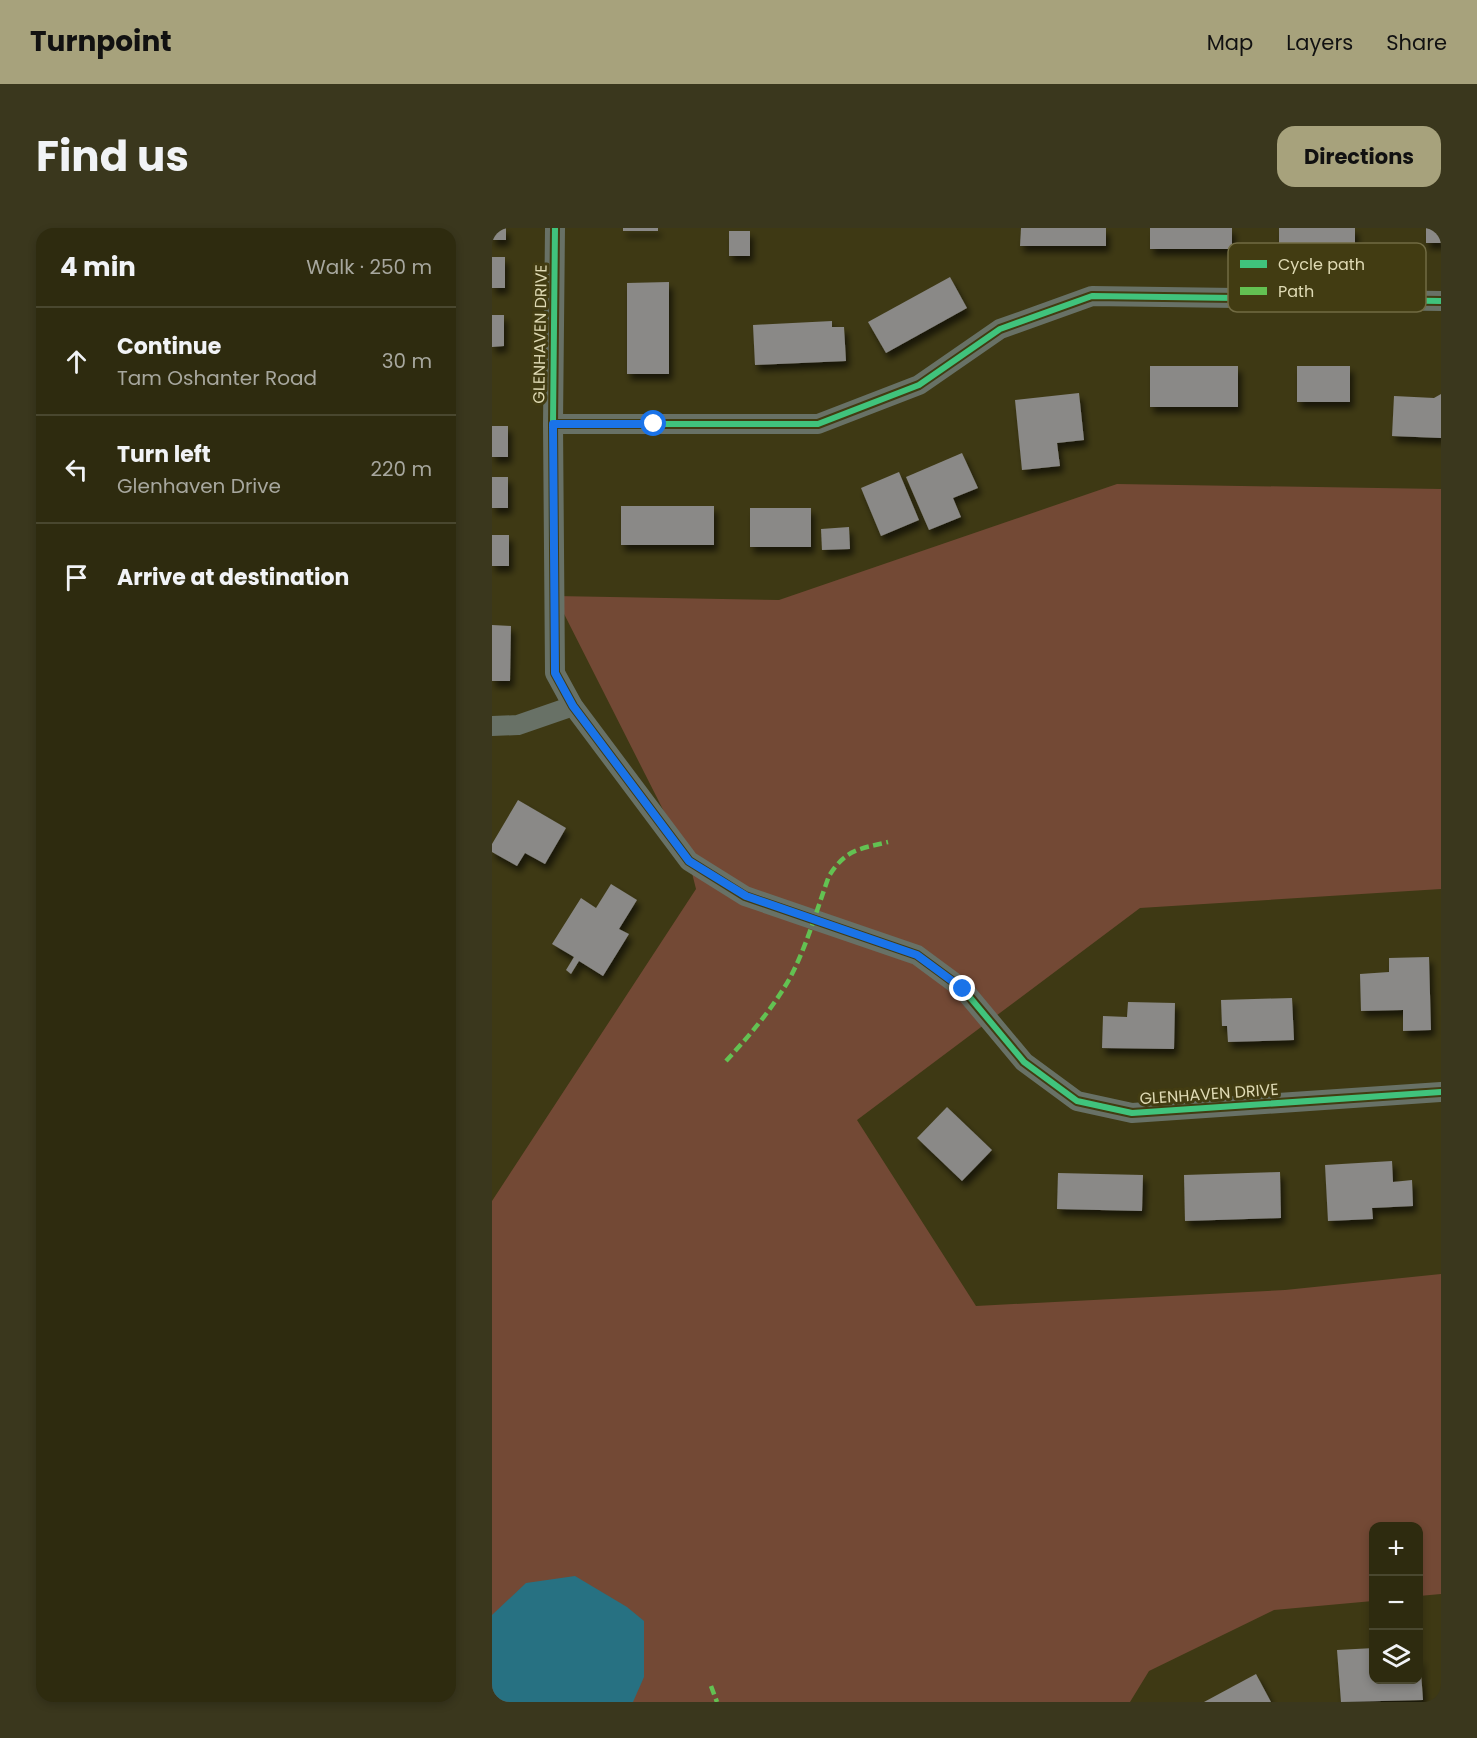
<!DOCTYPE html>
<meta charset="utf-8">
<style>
:root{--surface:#2e2b0f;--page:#3a371d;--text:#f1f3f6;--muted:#a7a79e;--line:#49472f;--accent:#a7a27c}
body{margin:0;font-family:Poppins,sans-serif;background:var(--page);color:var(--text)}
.controls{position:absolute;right:18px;bottom:18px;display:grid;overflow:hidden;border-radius:12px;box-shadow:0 3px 9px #0003}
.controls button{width:54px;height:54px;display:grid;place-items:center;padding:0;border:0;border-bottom:2px solid var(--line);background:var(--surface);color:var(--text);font:30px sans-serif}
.stop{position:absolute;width:18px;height:18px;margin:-14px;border:4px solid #1a73e8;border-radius:50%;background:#fff}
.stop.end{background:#1a73e8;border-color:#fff;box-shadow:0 2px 6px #0008}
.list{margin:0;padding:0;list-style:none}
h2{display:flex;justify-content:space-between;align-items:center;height:78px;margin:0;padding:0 24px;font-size:26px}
h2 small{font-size:20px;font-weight:400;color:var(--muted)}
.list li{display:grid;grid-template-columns:39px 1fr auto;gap:18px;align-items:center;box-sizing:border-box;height:108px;padding:0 24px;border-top:2px solid var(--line)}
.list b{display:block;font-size:22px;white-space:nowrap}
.list p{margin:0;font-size:20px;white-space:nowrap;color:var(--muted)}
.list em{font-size:20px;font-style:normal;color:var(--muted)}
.icon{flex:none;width:33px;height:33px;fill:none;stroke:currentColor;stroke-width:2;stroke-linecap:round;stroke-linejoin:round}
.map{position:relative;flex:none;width:949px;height:1474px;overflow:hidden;border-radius:18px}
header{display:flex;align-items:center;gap:36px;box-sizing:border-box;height:84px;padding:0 30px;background:var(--accent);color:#111}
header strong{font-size:28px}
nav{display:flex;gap:33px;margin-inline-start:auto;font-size:21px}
.intro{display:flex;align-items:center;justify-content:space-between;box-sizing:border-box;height:144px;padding:0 36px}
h1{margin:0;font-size:42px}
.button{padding:15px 27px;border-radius:18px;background:var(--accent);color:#111;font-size:21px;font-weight:700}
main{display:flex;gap:36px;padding:0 36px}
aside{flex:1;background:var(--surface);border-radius:18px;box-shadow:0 3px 9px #0003}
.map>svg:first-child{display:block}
.green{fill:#734935}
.water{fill:#277182}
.building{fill:#8a8987;filter:url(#shadow)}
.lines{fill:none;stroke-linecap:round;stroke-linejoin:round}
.street{stroke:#687166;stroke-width:20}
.quiet{stroke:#63c152;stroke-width:4.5;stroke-dasharray:9 4.5;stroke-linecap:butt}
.cycleway-casing{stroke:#423c12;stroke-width:10}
.cycleway{stroke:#40c37c;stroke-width:6}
.route{stroke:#1a73e8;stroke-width:8}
.labels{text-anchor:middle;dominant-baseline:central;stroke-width:6;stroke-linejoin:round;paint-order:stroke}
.street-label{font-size:16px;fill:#dfdab4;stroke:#423c12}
.key{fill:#423c12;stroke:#716b43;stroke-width:1.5}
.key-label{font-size:16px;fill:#dfdab4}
</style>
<header>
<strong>Turnpoint</strong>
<nav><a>Map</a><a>Layers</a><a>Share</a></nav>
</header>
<div class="intro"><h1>Find us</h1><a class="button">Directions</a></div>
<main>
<aside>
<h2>4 min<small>Walk · 250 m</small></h2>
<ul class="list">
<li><svg class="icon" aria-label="ahead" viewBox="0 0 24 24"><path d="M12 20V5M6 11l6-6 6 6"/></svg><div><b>Continue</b><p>Tam Oshanter Road</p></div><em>30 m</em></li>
<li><svg class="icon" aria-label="left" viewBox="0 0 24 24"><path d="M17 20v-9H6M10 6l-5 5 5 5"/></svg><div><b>Turn left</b><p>Glenhaven Drive</p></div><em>220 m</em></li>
<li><svg class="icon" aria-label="arrive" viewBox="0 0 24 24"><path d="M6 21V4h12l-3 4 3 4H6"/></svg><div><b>Arrive at destination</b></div></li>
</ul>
</aside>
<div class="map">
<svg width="949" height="1474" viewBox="0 0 949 1474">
<defs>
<filter id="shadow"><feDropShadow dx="3.5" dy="6" stdDeviation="3" flood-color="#0009"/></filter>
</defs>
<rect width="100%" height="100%" fill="#3e3914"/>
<polygon class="green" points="625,256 949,261 949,661 648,680 365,892 484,1078 793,1062 949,1046 949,1366 927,1368 926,1298 882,1298 881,1373 782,1382 657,1443 638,1474 0,1474 0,973 204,661 197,633 63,368 287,372"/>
<polygon class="water" points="83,1348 135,1379 152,1393 152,1449 141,1474 0,1474 0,1387 34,1355"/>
<g class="building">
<rect x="0" y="0" width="14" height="12"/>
<rect x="131" y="0" width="35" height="3"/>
<polygon points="529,0 614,0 614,18 528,18"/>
<rect x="658" y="0" width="82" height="21"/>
<rect x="787" y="0" width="76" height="19"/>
<rect x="934" y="0" width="15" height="15"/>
<rect x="237" y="3" width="21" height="25"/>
<rect x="0" y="29" width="13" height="31"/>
<polygon points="458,49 475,80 394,125 376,94"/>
<polygon points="177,54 177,146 135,146 135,55"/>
<polygon points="0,87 12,87 12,118 0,119"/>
<polygon points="340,93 340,99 352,99 354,133 263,137 261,97"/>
<rect x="658" y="138" width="88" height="41"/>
<rect x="805" y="138" width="53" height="36"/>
<polygon points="587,165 592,212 565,215 568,238 530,242 523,172"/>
<polygon points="949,166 949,210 900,208 902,168 942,170"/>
<rect x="0" y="198" width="16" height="31"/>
<polygon points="470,225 486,260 461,270 469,289 437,302 414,249"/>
<polygon points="407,244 427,292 389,308 369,260"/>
<rect x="0" y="249" width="16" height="31"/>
<rect x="129" y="278" width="93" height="39"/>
<rect x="258" y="280" width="61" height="39"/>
<polygon points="357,299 358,321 330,322 329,301"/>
<rect x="0" y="307" width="17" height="31"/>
<polygon points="0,397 19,398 18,453 0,453"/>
<polygon points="26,572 74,600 53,636 33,625 25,638 0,624 0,616"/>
<polygon points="119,656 145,672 127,701 137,706 111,748 87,733 79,746 74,742 82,729 60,716 89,670 104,680"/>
<polygon points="937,729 939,802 911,803 911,782 869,783 868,746 897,744 897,730"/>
<polygon points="800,770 802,812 736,814 735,798 730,798 729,772"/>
<polygon points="636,774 683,775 682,821 610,820 611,788 635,789"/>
<polygon points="455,879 500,922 470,953 425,910"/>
<polygon points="900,933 901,954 920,952 921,978 880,980 881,991 836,993 833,937"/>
<polygon points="788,944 789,990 693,993 692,947"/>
<polygon points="566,945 651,947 650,983 565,981"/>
<polygon points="882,1420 882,1452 926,1452 926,1430 928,1430 931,1472 849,1474 845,1422"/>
<polygon points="764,1446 779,1474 712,1474"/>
</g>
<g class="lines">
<g class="street">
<polyline points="63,0 61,196 63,445 81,478 197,633 253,668 425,727 471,761 532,834 585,873 640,885 949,864"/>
<polyline points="61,196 326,196 427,157 508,101 600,68 949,73"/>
<polyline points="0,498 26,497 81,478"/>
</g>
<g class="quiet">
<path d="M234 833C258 807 282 779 299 748 315 717 325 681 337 648 354 621 367 621 396 614"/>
<polyline points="219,1458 225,1474"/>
</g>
<defs>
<g id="cycleway">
<polyline points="63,0 61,196 63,445 81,478 197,633 253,668 425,727 471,761 532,834 585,873 640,885 949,864"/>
<polyline points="61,196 326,196 427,157 508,101 600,68 949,73"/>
</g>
</defs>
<use href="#cycleway" class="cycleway-casing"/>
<use href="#cycleway" class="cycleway"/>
</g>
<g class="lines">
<polyline class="route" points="162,196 61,196 63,445 81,478 197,633 254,668 425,727 471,761"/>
</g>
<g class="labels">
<g class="street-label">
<text transform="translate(48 106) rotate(-89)">GLENHAVEN DRIVE</text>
<text transform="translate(717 866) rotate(-4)">GLENHAVEN DRIVE</text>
</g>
</g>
<rect x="736" y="15" width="198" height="69" rx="9" class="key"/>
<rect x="748" y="32" width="27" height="8" fill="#40c37c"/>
<rect x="748" y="59" width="27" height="8" fill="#63c152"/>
<g class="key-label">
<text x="786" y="42">Cycle path</text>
<text x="786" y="69">Path</text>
</g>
</svg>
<div class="controls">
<button>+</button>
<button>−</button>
<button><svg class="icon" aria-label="layers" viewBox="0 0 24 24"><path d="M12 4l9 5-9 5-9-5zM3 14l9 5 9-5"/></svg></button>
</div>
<div class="stop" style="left:162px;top:196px"></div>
<div class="stop end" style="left:471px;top:761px"></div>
</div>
</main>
